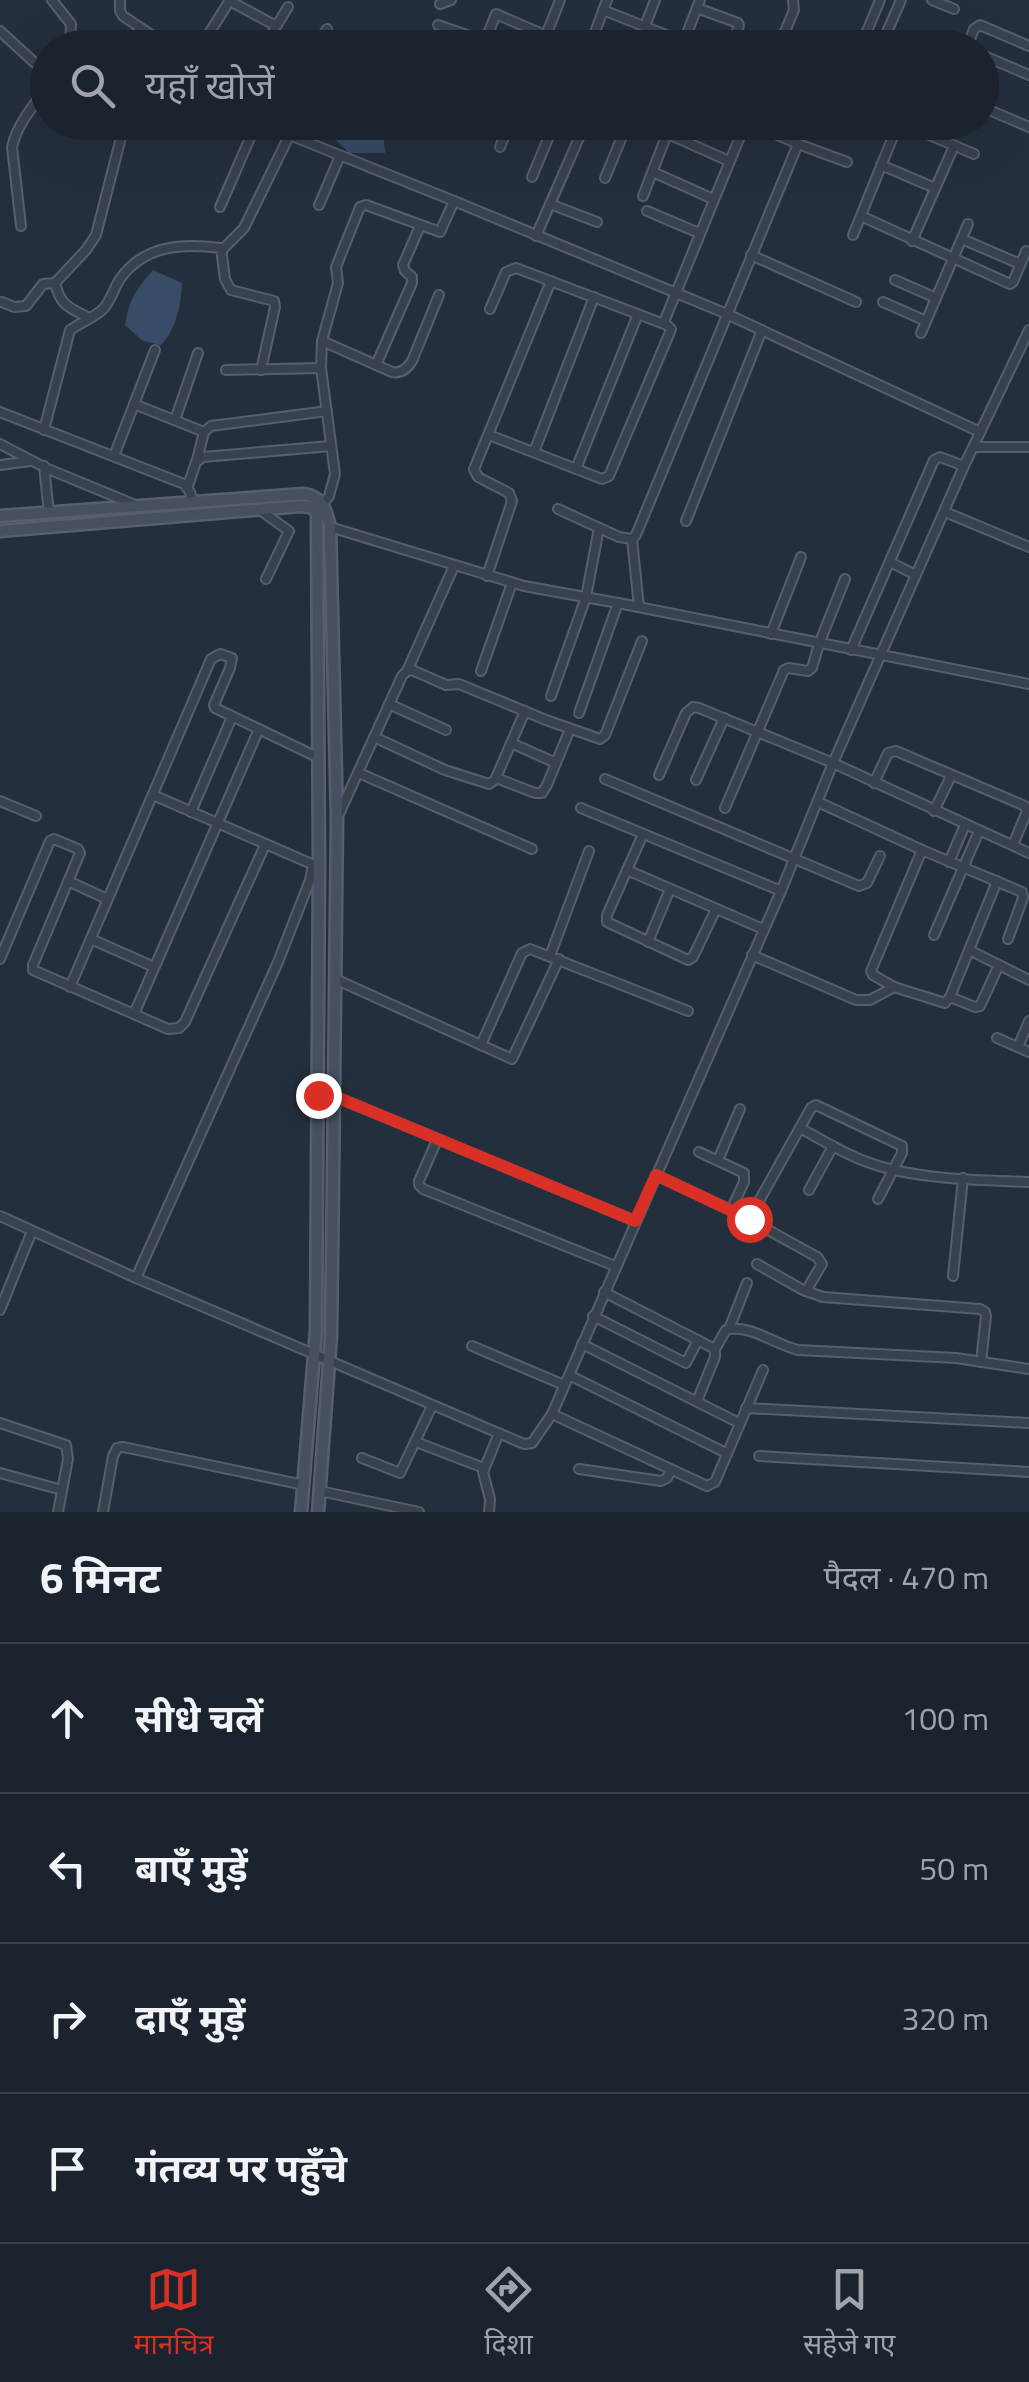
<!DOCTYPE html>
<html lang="hi">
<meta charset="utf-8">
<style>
:root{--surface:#1b232e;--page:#242b36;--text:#f1f3f6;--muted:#a0a4aa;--line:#39404a;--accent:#d93025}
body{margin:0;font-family:"Titillium Web","Noto Sans Devanagari",sans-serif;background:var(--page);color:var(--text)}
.stop{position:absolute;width:30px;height:30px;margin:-22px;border:8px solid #d93025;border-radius:50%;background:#fff}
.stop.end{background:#d93025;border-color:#fff;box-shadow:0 2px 10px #0008}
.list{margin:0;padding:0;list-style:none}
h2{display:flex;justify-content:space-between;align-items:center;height:130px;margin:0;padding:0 40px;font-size:42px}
h2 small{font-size:32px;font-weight:400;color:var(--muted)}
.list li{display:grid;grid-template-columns:65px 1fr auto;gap:30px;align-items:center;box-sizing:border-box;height:150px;padding:0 40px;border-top:2px solid var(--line)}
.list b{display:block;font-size:38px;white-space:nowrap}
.list em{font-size:32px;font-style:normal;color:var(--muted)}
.icon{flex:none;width:55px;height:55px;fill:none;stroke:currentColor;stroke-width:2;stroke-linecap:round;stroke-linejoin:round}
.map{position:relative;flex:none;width:1029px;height:1512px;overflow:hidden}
.search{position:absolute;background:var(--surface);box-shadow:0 10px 40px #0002;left:30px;right:30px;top:30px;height:110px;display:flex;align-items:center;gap:25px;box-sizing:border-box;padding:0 35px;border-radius:55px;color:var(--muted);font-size:38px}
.sheet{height:730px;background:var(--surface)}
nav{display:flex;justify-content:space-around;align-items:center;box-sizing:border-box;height:140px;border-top:2px solid var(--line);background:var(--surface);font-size:28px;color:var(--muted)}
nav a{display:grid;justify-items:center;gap:5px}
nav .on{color:var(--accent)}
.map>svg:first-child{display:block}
.water{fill:#394c67}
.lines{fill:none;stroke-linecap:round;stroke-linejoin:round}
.street-casing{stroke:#565f6c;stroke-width:12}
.secondary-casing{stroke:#565f6c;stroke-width:15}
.street{stroke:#38414e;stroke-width:8}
.secondary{stroke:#465061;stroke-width:10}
.route{stroke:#d93025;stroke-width:12}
</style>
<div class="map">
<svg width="1029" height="1512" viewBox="0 0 1029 1512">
<rect width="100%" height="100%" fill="#242f3e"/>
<g class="water">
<polygon points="321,123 388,123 383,128 385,153 349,153 335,139 326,139 319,132"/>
<path d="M153 270 182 283C181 305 176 329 161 345L143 341 125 325C129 299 136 290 153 270Z"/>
</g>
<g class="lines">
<defs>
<g id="street">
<polyline points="52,0 71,24 70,48"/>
<polyline points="120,0 120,11 123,16 171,48"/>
<polyline points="932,0 954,9"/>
<polyline points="230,1 276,26"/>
<polyline points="440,4 451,0"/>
<polyline points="697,8 738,23 739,26 730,48"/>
<polyline points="603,10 699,48"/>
<polyline points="438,25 484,41"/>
<polyline points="645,26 655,0"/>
<polyline points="0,31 48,75"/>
<polyline points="684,41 700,0"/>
<polyline points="127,48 140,28"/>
<polyline points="200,48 230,0"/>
<polyline points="263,48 288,7"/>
<polyline points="315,48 327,29"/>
<polyline points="482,48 496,14 575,48"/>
<polyline points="541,48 560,0"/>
<polyline points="589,48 607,0"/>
<polyline points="778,48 794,10 793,0"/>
<polyline points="860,48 880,0"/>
<polyline points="880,48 901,0"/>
<polyline points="967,48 974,29 980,25 1029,46"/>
<polyline points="982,55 1029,75"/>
<polyline points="982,107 1029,127"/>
<polyline points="641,122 729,161"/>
<polyline points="749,122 798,144 847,162"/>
<polyline points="899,122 974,154"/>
<polyline points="500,147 510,122"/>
<polyline points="881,165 935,188"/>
<polyline points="653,172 713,199"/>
<polyline points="532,177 555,122"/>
<polyline points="605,178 628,122"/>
<polyline points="643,196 667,134"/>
<polyline points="550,204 597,222"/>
<polyline points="319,205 340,156"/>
<polyline points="220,207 257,122 454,201 727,314 980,432"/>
<polyline points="647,211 699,233"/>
<polyline points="861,216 1010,284 1013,282 1026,251"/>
<path d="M21 226 12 147C17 124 34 105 48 86"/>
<polyline points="853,235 899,122"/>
<polyline points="536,236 586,122"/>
<polyline points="962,239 1020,264"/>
<polyline points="912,241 954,146"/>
<polyline points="223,249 244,228 289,136"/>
<polyline points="751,255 856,302"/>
<polyline points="895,280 936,298"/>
<path d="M55 283C61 307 69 307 89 318"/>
<polyline points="2,302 14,307 26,306 43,284 55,283 86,250 96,235 125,122"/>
<polyline points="883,302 926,321"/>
<polyline points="490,309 506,272 516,268 664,324"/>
<polyline points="921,333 968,224"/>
<path d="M322 341 392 372C401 374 407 369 412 361L439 295"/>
<polyline points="376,365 412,283 412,277 405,271 403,265 420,226"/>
<polyline points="226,370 321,368"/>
<polyline points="134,404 204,432"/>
<polyline points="0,412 184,484 190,492 193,502"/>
<polyline points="175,420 198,353"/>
<path d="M44 430 70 330C81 322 96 317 104 308 111 300 114 288 120 279 144 245 182 243 221 248L225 279 231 290 274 301 275 307 261 370"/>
<polyline points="489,435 602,479 609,476 670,332 671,329 664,322 746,122"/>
<polyline points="0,444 48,469 133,504"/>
<polyline points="973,447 1029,447"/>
<polyline points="534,452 594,297"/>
<polyline points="114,456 155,350"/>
<polyline points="197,460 204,432 211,426 327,411"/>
<polyline points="0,465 30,461"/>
<polyline points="44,466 49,513"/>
<polyline points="576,469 638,314"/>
<polyline points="188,486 196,462 203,457 331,446"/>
<polyline points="319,509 329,496 335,474 321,368 322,341 338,283 336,267 360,207 366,205 440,232 454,201"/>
<polyline points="558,509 619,537 632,539"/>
<polyline points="260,510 289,531 266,579"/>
<polyline points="945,512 1029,547"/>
<polyline points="686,521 762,330"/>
<polyline points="330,527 524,586 618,603 1029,684"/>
<polyline points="890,562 916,575"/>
<polyline points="487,576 512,501 509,493 478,477 474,469 551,281"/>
<polyline points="639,607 632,539 636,535 798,144"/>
<polyline points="771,634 801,557"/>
<polyline points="851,650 934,460 940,457 964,466"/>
<polyline points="407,671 412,670 446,685 459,684 546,720 600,739 605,735 642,641"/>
<polyline points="481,671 512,583"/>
<polyline points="551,696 586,597 599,528"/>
<polyline points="389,704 446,730"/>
<polyline points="579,713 618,603"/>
<polyline points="374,737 445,770 489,784 495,780 525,711"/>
<polyline points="511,743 556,763"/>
<polyline points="359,773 532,849"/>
<polyline points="659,775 686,713 693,707 699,708 833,763 1029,853"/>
<polyline points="496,778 535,793 542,793 547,785 570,729"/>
<polyline points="605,779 859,886 867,883 880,856"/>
<polyline points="696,780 724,718"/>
<polyline points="874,783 888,753 896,751 1025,806 1027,811 1013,845"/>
<polyline points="153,795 314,865"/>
<polyline points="0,801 36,816"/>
<polyline points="818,802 922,850 1022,892 1023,898 1008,939"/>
<polyline points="581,808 781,891"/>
<polyline points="725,808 784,670 788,668 808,671 812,668 819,644 845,579"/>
<polyline points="934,811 951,776"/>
<polyline points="191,812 232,717"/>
<polyline points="339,814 402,676 407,671 454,566"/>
<polyline points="643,834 607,915 607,922 688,960 693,957 716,909"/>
<polyline points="949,862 965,825"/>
<polyline points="627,870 763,929"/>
<polyline points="68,881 107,899"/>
<polyline points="934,935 979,831"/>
<polyline points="91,939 154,967"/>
<polyline points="648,942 670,889"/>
<polyline points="969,950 1029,980"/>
<polyline points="752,955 856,1000 870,1000 894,987 945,1003 950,997 997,881"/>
<polyline points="550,956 589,851"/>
<polyline points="0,959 50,841 54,839 78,849 80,853 33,965 33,970 168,1029 179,1028 185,1022 265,845"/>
<polyline points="335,979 512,1059 559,959"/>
<polyline points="70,987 211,659 220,654 232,658 230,668 214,705 215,708 319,758"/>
<polyline points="894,987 873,975 871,971 922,850"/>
<polyline points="950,997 975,1007 980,1006 999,965"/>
<polyline points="134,1014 259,729"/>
<polyline points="997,1038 1029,1052"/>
<polyline points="481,1045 522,953 530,949 688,1011"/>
<polyline points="1018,1047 1029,1021"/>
<polyline points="318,1095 334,1096 635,1221"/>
<path d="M800 1128C826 1142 851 1158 879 1166 926 1180 980 1180 1029 1182"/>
<polyline points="437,1140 419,1181 419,1185 423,1189 615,1266"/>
<polyline points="699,1152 744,1173 744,1182 731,1210"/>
<polyline points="718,1160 740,1109"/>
<polyline points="656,1175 743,1216 817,1257 822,1264 806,1291"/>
<polyline points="809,1190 833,1146"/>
<polyline points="0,1216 136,1278 524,1444 532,1443 552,1414 781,891 833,763 964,466 1029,330"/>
<polyline points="749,1219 811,1108 816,1105 902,1146 902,1153 878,1199"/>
<polyline points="757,1264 803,1290 823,1297 980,1309 985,1312 986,1316 981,1362"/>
<polyline points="953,1276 963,1178"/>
<polyline points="136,1278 278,962 310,880 313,865"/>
<polyline points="604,1292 715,1349 715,1357 697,1401"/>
<polyline points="0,1310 32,1231"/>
<polyline points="593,1316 686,1363 698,1340"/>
<polyline points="729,1329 747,1283"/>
<polyline points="582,1344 739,1423"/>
<polyline points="472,1346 564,1385"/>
<path d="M715 1349 726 1330C748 1323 776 1345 798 1350L956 1358 1029 1369"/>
<polyline points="569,1375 726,1453"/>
<polyline points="746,1408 1029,1423"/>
<polyline points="552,1414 707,1486 715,1482 763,1370"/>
<polyline points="0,1423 66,1445 68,1459 58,1512"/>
<polyline points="416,1442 484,1468"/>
<polyline points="759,1456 1029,1472"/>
<polyline points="362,1458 400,1473 432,1406"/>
<polyline points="579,1469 661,1481 667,1478 671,1470"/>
<polyline points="0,1473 62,1490"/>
<polyline points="320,1491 419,1512"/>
<polyline points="103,1512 113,1456 117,1448 123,1447 304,1485"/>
<polyline points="489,1512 490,1499 483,1472 499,1433"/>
</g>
<g id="secondary">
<path d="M0 516 304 494C323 497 326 510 330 527L337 818 333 1179 331 1336 318 1512"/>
<polyline points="0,531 301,506 310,507 317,512 319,866 316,1331 301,1512"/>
</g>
</defs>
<use href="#street" class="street-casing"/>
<use href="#secondary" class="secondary-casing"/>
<use href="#street" class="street"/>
<use href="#secondary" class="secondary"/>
</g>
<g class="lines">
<polyline class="route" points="318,1095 334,1096 635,1221 656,1175 749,1219"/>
</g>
</svg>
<div class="stop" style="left:749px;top:1219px"></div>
<div class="stop end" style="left:318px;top:1095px"></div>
<div class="search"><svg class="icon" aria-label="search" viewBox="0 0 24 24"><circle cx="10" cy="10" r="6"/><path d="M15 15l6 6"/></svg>यहाँ खोजें</div>
</div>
<section class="sheet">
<h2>6 मिनट<small>पैदल · 470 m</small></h2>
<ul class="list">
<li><svg class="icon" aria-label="ahead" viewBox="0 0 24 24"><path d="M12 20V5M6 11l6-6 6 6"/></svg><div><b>सीधे चलें</b></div><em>100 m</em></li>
<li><svg class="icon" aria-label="left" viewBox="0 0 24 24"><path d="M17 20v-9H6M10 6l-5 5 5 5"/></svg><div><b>बाएँ मुड़ें</b></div><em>50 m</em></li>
<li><svg class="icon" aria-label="right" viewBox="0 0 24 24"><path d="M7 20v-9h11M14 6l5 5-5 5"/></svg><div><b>दाएँ मुड़ें</b></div><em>320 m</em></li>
<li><svg class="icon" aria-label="arrive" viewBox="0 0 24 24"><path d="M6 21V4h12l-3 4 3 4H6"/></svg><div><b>गंतव्य पर पहुँचे</b></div></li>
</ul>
</section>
<nav>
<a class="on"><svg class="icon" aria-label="map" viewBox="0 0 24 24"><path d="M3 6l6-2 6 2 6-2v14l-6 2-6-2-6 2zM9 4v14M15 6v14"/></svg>मानचित्र</a>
<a><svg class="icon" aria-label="directions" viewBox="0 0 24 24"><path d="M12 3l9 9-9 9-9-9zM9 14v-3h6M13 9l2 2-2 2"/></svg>दिशा</a>
<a><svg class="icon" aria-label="saved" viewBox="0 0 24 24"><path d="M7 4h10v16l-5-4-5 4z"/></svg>सहेजे गए</a>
</nav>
